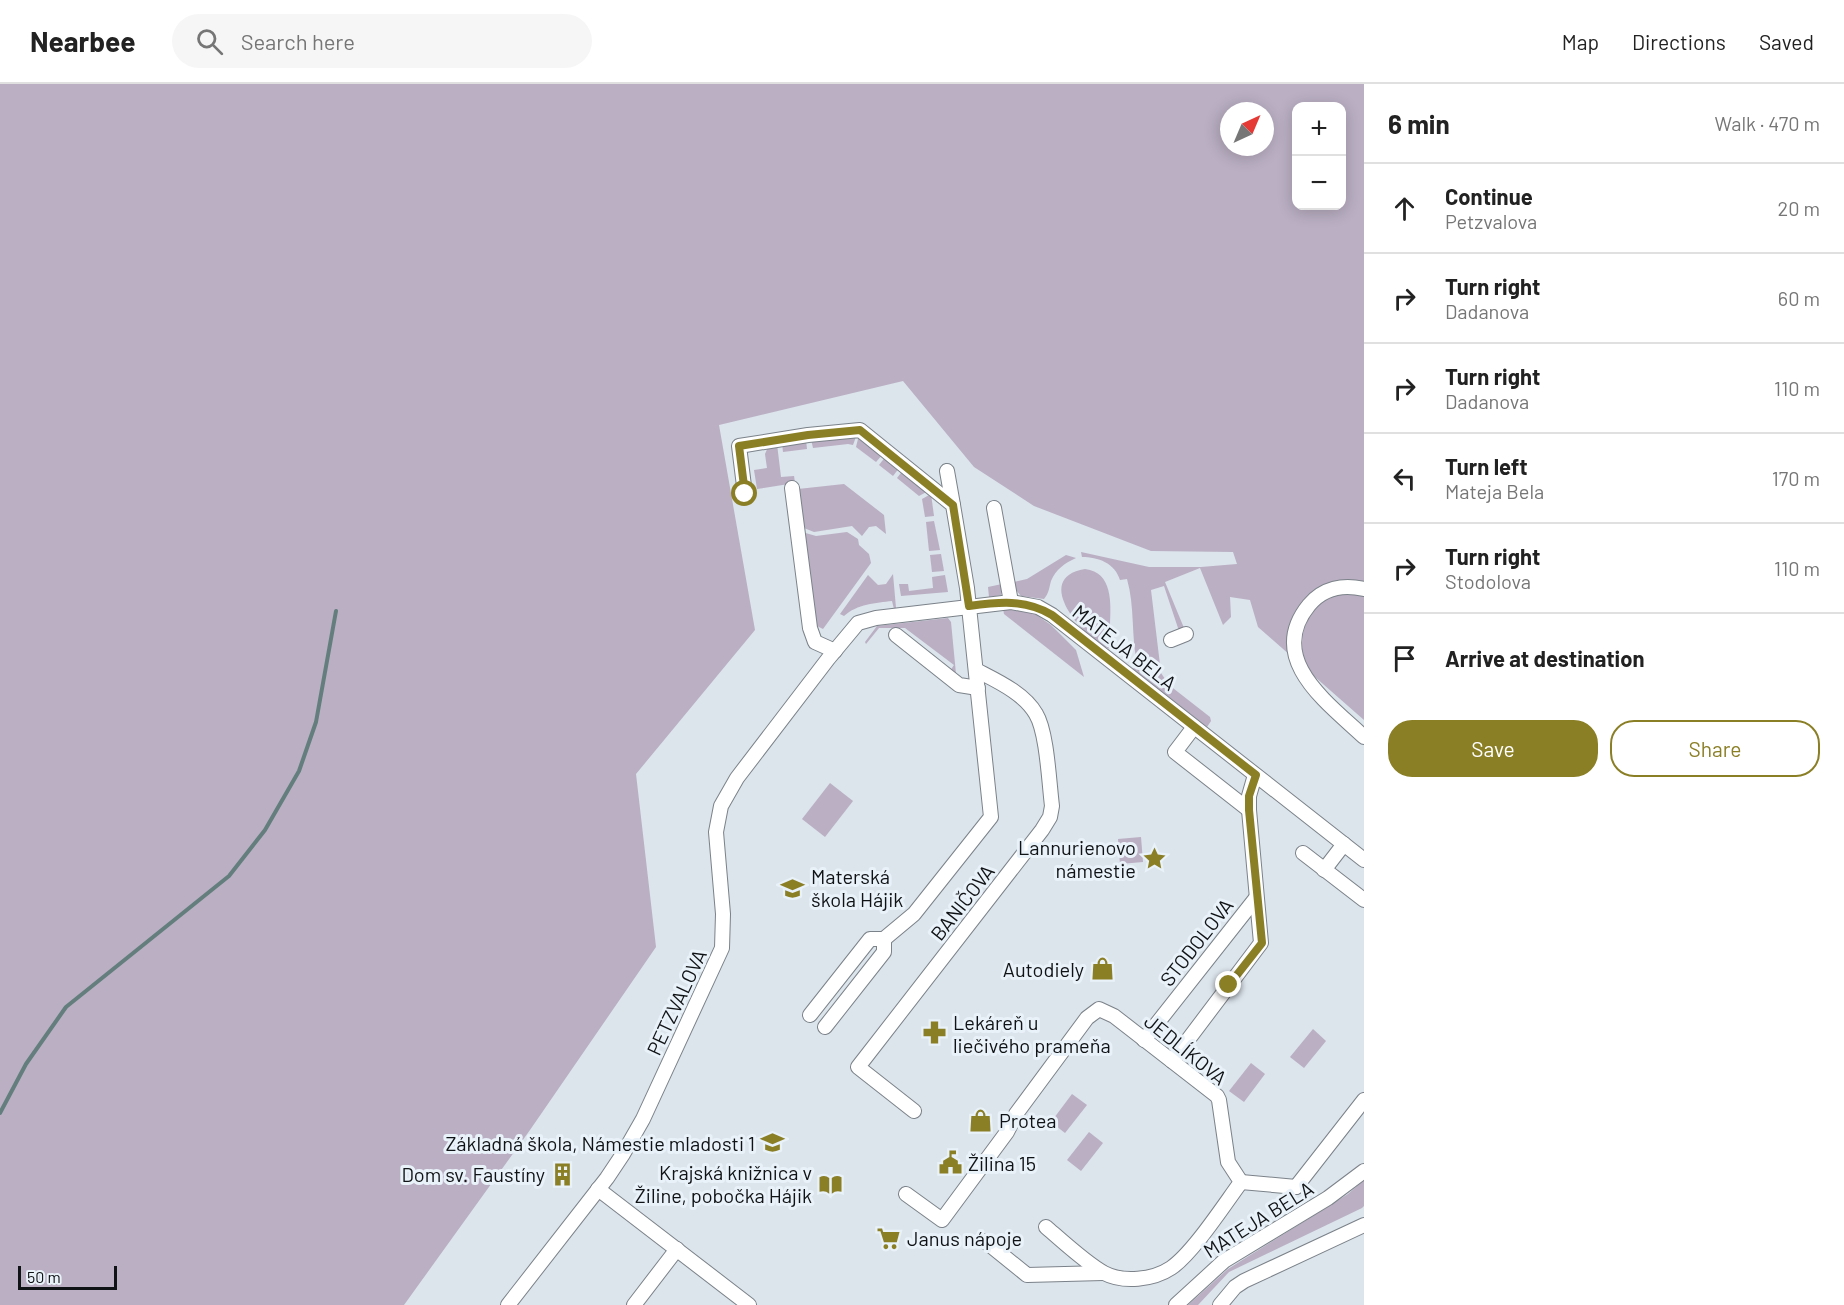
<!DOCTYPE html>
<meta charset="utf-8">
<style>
:root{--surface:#fff;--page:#f6f6f6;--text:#222;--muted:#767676;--line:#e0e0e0;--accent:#8b7f26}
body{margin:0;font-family:Barlow,sans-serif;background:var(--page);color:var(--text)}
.controls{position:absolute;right:18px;top:18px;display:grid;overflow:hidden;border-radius:12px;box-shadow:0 3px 15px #0003}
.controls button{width:54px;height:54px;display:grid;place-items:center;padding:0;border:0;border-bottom:2px solid var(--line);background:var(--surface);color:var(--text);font:30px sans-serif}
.compass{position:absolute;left:1220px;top:18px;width:54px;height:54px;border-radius:50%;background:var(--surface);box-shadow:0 3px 15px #0003;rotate:44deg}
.scale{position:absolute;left:18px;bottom:15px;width:99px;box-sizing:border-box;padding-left:6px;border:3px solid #101315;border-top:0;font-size:16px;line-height:21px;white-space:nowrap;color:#101315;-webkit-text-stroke:4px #e9f1f9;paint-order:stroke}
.stop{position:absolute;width:18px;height:18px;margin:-14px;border:4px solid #8b7f26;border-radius:50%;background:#fff}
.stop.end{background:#8b7f26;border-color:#fff;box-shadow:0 2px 6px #0008}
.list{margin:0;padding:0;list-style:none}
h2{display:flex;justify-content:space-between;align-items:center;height:78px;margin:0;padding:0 24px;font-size:26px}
h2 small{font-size:20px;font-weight:400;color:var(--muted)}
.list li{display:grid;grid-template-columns:39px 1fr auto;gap:18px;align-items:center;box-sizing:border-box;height:90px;padding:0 24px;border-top:2px solid var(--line)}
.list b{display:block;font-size:22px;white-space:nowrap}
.list p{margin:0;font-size:20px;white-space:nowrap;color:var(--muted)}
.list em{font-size:20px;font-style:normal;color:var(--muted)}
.actions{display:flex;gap:12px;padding:18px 24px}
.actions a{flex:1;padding:14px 0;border:2px solid var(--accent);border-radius:24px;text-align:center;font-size:21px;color:var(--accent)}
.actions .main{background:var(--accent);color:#fff}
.icon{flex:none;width:33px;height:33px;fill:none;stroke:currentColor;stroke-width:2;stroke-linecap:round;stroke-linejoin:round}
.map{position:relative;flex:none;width:1364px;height:1221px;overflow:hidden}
header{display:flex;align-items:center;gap:36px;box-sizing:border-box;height:84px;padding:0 30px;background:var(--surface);border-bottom:2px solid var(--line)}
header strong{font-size:28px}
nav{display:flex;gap:33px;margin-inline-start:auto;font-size:21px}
.search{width:420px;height:54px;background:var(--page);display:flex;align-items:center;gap:15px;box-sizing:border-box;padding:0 21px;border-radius:33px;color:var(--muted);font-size:22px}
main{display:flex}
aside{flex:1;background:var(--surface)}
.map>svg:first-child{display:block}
.green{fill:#baafc3;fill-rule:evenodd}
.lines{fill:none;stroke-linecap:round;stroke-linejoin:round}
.stream{stroke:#637e7d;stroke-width:4}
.minor-casing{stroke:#7b8289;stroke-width:16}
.minor{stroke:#fff;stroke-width:14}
.route{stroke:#8b7f26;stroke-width:8}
.labels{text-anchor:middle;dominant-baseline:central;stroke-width:6;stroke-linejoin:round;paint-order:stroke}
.street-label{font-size:20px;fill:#101315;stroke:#e9f1f9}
.poi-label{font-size:20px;fill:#101315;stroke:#e9f1f9;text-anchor:end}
</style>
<header>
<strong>Nearbee</strong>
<div class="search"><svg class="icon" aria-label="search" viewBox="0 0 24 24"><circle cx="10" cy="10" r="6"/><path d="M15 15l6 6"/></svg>Search here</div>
<nav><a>Map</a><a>Directions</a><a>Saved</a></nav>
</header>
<main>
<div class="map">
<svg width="1364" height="1221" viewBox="0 0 1364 1221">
<rect width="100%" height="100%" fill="#dce4ec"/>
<g class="green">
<path d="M0 0H1364V636L1258 543 1250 516 1230 513 1231 533 1223 541 1200 484 1165 498 1184 544 1179 547 1164 502 1151 506 1161 589 1169 601 1210 633 1211 637 1207 643 1133 585 1137 579C1131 551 1135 523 1127 495L1120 496C1115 479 1098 473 1082 473L1081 468 1149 483H1201L1237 480 1233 468 1151 467 1034 422 974 383 903 297 719 341 755 546 636 690 656 863 530 1046 404 1221H0ZM1296 22H1342V122H1296ZM1229 27H1265V63H1229Z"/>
<polygon points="857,350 853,361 848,360 813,364 811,355"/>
<polygon points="859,351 883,370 876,378 856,363"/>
<polygon points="806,356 807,365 783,368 782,359"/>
<polygon points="777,360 781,393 794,392 795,399 757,405 754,386 767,384 765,370 769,361"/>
<polygon points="886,372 900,383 893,392 879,381"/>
<polygon points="904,385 930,406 919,412 897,394"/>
<polygon points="844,400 884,431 886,450 876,442 869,443 862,452 852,442 814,448 804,444 798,405"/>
<polygon points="931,410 934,432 925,433 922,415"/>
<polygon points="934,437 940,466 929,467 926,438"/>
<polygon points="802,448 816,452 847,448 858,455 859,461 869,470 871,479 823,545 815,541"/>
<polygon points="941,470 944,487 932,488 930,471"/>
<path d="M1066 471 1076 474C1065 479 1056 485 1051 497 1049 504 1049 509 1044 515L1021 512 1016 506 1014 498 1027 495Z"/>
<path d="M1085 485C1113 488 1111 520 1110 541 1110 549 1111 558 1110 565 1085 556 1030 494 1085 485Z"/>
<path d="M893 490 896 524 894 525 892 517C876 519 857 520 844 532L840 530 868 491 878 501 886 500Z"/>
<polygon points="945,491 948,508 901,512 899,500 908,500 909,507 933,504 932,493"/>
<polygon points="1002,500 1001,511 989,513 988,503"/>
<polygon points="1011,524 1032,528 1051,541 1076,566 1084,593 1004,530 1003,525"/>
<polygon points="948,534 951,538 956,590 950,587 954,581 905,544 879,544 866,560 865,558 877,542"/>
<polygon points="830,699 853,717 825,753 802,735"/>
<polygon points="1141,753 1143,778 1120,780 1118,755"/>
<polygon points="1313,945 1326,957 1304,984 1290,973"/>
<polygon points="1251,979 1265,990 1244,1018 1229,1007"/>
<polygon points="1072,1010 1087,1021 1065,1049 1051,1038"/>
<polygon points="1089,1048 1103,1059 1081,1087 1067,1076"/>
<polygon points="1364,1096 1364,1122 1362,1124 1229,1188 1198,1221 1188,1221 1228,1185 1348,1110"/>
</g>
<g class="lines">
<polyline class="stream" points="0,1029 26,980 66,923 229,792 265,746 299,687 316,638 336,527"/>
<defs>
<g id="minor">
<polyline points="947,387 953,421"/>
<polyline points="792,404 810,544 815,558 835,567"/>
<polyline points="745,410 739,362 808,351 860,346 953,421 967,504 991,733 914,830 884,855 884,868 825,943"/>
<polyline points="994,424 1011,518"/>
<path d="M1364 505C1343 500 1323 504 1309 521 1265 575 1328 619 1364 653"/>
<polyline points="896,551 959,601 978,604"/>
<polyline points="1171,556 1186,550"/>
<polyline points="1194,643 1175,668 1249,726"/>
<polyline points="1303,769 1364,816"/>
<polyline points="1324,786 1344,760"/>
<polyline points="810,931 870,855 884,855"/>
<polyline points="1144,956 1256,814"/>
<polyline points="1172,977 1261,859 1249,726 1249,712 1255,691"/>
<path d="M914 1027 858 983 1042 746 1050 733 1052 722C1049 698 1047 648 1036 630 1024 609 997 597 976 586"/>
<polyline points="1241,1098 1296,1103"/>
<polyline points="1296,1103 1364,1016"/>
<polyline points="598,1105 749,1221"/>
<path d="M906 1110 942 1136 1007 1048 1016 1030 1087 934 1099 925 1114 932 1217 1012 1219 1016 1228 1078 1241 1098C1224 1121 1193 1169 1171 1184 1153 1196 1123 1199 1104 1189 1087 1180 1061 1156 1046 1143"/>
<polyline points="985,1157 1027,1191 1103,1189"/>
<polyline points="508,1221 607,1094 623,1070 643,1035 722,864 723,830 716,748 721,722 737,694 828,575 858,539 876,534 1011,518 1038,523 1052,531 1364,776"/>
<polyline points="634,1221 677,1165"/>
<polyline points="1176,1221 1224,1177 1328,1114 1364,1087"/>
<polyline points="1220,1221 1235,1203 1244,1197 1364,1141"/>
</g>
</defs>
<use href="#minor" class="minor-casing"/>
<use href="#minor" class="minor"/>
</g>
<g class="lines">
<path class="route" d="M745 410 739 362 808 351 860 346 953 421 969 522C999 518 1025 515 1052 531L1256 691 1249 712V726L1262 859 1229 901"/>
</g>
<defs>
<symbol id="sight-bare" viewBox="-9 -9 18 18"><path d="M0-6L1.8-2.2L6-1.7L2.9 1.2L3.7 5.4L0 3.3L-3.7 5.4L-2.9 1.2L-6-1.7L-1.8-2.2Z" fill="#8b7f26" stroke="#e9f1f9" stroke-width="2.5" paint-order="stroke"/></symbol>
<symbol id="school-bare" viewBox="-9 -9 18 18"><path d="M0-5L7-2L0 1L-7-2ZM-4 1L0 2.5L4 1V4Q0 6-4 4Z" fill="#8b7f26" stroke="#e9f1f9" stroke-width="2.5" paint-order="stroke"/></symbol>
<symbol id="shop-bare" viewBox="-9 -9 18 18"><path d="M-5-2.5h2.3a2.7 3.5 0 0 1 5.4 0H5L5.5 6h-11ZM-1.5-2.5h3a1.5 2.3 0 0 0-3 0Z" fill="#8b7f26" stroke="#e9f1f9" stroke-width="2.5" paint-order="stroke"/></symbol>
<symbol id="pharmacy-bare" viewBox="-9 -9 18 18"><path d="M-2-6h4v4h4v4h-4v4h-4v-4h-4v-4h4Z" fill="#8b7f26" stroke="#e9f1f9" stroke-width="2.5" paint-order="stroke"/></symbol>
<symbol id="civic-bare" viewBox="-9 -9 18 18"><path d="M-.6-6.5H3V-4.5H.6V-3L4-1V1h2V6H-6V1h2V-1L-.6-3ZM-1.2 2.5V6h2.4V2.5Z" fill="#8b7f26" stroke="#e9f1f9" stroke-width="2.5" paint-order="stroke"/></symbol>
<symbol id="building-bare" viewBox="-9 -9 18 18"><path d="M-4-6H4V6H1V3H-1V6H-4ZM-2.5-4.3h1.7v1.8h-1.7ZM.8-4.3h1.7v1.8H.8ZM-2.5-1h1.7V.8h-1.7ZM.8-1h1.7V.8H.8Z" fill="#8b7f26" stroke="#e9f1f9" stroke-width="2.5" paint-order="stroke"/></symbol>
<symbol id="library-bare" viewBox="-9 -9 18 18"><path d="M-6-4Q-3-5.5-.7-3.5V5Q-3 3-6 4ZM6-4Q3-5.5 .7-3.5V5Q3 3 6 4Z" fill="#8b7f26" stroke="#e9f1f9" stroke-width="2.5" paint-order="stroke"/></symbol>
<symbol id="supermarket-bare" viewBox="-9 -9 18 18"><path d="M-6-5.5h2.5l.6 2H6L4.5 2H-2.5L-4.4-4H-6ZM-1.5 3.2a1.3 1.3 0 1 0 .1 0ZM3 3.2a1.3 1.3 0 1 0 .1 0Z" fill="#8b7f26" stroke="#e9f1f9" stroke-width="2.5" paint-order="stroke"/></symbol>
</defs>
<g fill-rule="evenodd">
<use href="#sight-bare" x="1138" y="758" width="33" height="33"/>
<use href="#school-bare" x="776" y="788" width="33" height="33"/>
<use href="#shop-bare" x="1086" y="868" width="33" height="33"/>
<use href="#pharmacy-bare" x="918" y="932" width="33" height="33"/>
<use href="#shop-bare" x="964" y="1020" width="33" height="33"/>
<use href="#school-bare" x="756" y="1042" width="33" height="33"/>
<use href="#civic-bare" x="934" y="1062" width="33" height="33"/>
<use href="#building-bare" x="546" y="1074" width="33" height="33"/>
<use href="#library-bare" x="814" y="1084" width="33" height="33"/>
<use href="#supermarket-bare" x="872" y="1138" width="33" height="33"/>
</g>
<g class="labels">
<g class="street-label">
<text transform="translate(1125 563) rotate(38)">MATEJA BELA</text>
<text transform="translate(962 818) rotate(-52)">BANIČOVA</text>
<text transform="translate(1196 858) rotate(-52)">STODOLOVA</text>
<text transform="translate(676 918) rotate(-65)">PETZVALOVA</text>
<text transform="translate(1186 965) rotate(39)">JEDLÍKOVA</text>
<text transform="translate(1258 1135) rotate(-32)">MATEJA BELA</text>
</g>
<g class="poi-label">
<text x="1136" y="763">Lannurienovo<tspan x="1136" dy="23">námestie</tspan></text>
<text x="811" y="792" text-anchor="start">Materská<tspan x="811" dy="23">škola Hájik</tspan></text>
<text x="1084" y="885">Autodiely</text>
<text x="953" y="938" text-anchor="start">Lekáreň u<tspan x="953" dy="23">liečivého prameňa</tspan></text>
<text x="999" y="1036" text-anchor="start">Protea</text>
<text x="755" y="1059">Základná škola, Námestie mladosti 1</text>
<text x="968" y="1079" text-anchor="start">Žilina 15</text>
<text x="812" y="1088">Krajská knižnica v<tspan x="812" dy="23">Žiline, pobočka Hájik</tspan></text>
<text x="545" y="1090">Dom sv. Faustíny</text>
<text x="907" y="1154" text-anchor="start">Janus nápoje</text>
</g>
</g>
</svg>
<div class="controls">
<button>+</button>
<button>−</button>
</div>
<svg class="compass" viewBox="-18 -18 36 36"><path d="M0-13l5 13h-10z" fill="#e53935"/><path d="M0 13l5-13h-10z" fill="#767676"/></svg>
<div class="scale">50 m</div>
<div class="stop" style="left:745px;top:410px"></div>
<div class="stop end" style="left:1229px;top:901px"></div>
</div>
<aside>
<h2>6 min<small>Walk · 470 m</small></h2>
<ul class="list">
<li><svg class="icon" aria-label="ahead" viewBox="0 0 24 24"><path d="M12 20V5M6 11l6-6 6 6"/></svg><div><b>Continue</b><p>Petzvalova</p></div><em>20 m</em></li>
<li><svg class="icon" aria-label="right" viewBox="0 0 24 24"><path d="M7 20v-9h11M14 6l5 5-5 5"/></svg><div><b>Turn right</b><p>Dadanova</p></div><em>60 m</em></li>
<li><svg class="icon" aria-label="right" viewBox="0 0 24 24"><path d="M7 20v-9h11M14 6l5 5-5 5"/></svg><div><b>Turn right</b><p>Dadanova</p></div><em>110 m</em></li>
<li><svg class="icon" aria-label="left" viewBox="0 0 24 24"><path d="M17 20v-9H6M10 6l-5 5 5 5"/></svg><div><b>Turn left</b><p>Mateja Bela</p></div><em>170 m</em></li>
<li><svg class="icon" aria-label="right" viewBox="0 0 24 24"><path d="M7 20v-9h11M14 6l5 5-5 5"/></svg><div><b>Turn right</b><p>Stodolova</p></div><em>110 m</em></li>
<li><svg class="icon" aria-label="arrive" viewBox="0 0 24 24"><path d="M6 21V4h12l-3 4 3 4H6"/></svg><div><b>Arrive at destination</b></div></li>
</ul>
<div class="actions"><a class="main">Save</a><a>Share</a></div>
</aside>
</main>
